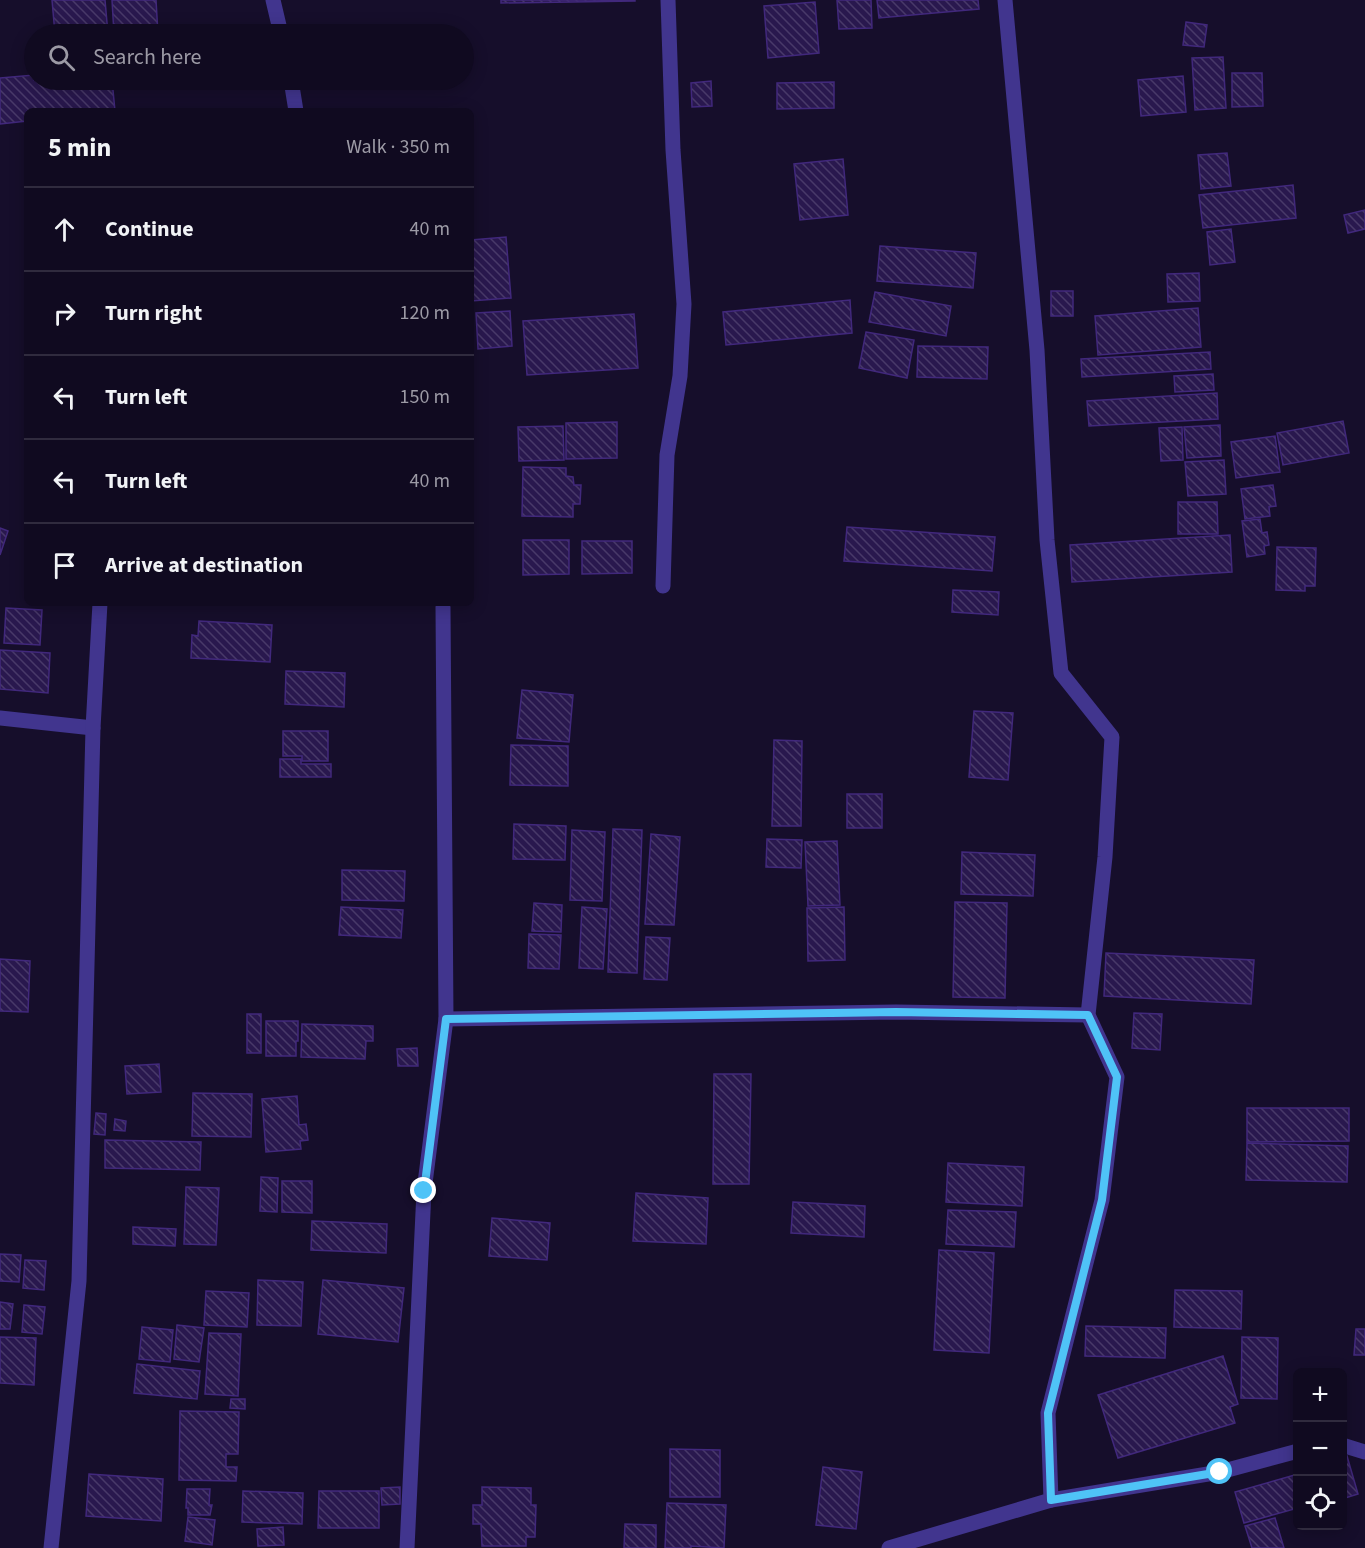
<!DOCTYPE html>
<meta charset="utf-8">
<style>
:root{--surface:#100a20;--page:#1e182d;--text:#f1f3f6;--muted:#9c9aa5;--line:#302b3e}
body{margin:0;font-family:"Source Sans 3",sans-serif;background:var(--page);color:var(--text)}
.controls{position:absolute;right:18px;bottom:18px;display:grid;overflow:hidden;border-radius:9px;box-shadow:0 3px 15px #0003}
.controls button{width:54px;height:54px;display:grid;place-items:center;padding:0;border:0;border-bottom:2px solid var(--line);background:var(--surface);color:var(--text);font:30px sans-serif}
.stop{position:absolute;width:18px;height:18px;margin:-14px;border:4px solid #4fc3f7;border-radius:50%;background:#fff}
.stop.end{background:#4fc3f7;border-color:#fff;box-shadow:0 2px 6px #0008}
.list{margin:0;padding:0;list-style:none}
h2{display:flex;justify-content:space-between;align-items:center;height:78px;margin:0;padding:0 24px;font-size:26px}
h2 small{font-size:20px;font-weight:400;color:var(--muted)}
.list li{display:grid;grid-template-columns:39px 1fr auto;gap:18px;align-items:center;box-sizing:border-box;height:84px;padding:0 24px;border-top:2px solid var(--line)}
.list b{display:block;font-size:22px;white-space:nowrap}
.list em{font-size:20px;font-style:normal;color:var(--muted)}
.icon{flex:none;width:33px;height:33px;fill:none;stroke:currentColor;stroke-width:2;stroke-linecap:round;stroke-linejoin:round}
.map{position:relative;flex:none;width:1365px;height:1548px;overflow:hidden}
.search{position:absolute;background:var(--surface);box-shadow:0 3px 15px #0003;left:24px;top:24px;width:450px;height:66px;display:flex;align-items:center;gap:15px;box-sizing:border-box;padding:0 21px;border-radius:33px;color:var(--muted);font-size:22px}
.panel{position:absolute;background:var(--surface);box-shadow:0 3px 15px #0003;left:24px;top:108px;width:450px;height:498px;border-radius:9px}
.map>svg:first-child{display:block}
.building{fill:url(#building-back-hatch);stroke:#41287c;stroke-width:1.5}
.lines{fill:none;stroke-linecap:round;stroke-linejoin:round}
.minor{stroke:#41358e;stroke-width:15}
.route{stroke:#4fc3f7;stroke-width:8}
</style>
<div class="map">
<svg width="1365" height="1548" viewBox="0 0 1365 1548">
<defs>
<pattern id="building-back-hatch" width="6" height="6" patternUnits="userSpaceOnUse" patternTransform="scale(1.5)"><rect width="6" height="6" fill="#29184e"/><path d="M-1 5l2 2M0 0l6 6M5-1l2 2" fill="none" stroke="#483969"/></pattern>
</defs>
<rect width="100%" height="100%" fill="#160e2b"/>
<g class="building">
<polygon points="52,0 105,0 108,34 55,34"/>
<polygon points="112,0 156,0 158,34 114,34"/>
<polygon points="501,0 635,0 635,1 501,3"/>
<polygon points="837,0 871,0 872,28 839,29"/>
<polygon points="877,0 978,0 979,9 879,18"/>
<polygon points="815,2 819,53 768,58 764,6"/>
<polygon points="1186,22 1207,25 1204,47 1183,45"/>
<polygon points="1223,57 1226,108 1195,110 1192,58"/>
<polygon points="1232,73 1262,73 1263,106 1232,107"/>
<polygon points="34,75 34,80 112,80 115,111 27,111 27,121 0,124 0,78"/>
<polygon points="1183,76 1186,112 1141,116 1138,80"/>
<polygon points="711,81 712,106 692,107 691,83"/>
<polygon points="834,82 834,108 777,109 777,83"/>
<polygon points="1227,153 1231,186 1201,189 1198,155"/>
<polygon points="843,159 848,215 800,220 794,164"/>
<polygon points="1293,185 1296,218 1203,228 1199,195"/>
<polygon points="1365,210 1365,229 1348,233 1344,215"/>
<polygon points="1231,229 1235,262 1210,265 1207,232"/>
<polygon points="506,237 511,298 471,301 471,240"/>
<polygon points="880,246 976,253 973,288 877,281"/>
<polygon points="1199,273 1200,301 1168,302 1167,274"/>
<rect x="1051" y="291" width="22" height="25"/>
<polygon points="875,292 951,306 946,336 869,322"/>
<polygon points="850,300 852,333 726,345 723,312"/>
<polygon points="1198,308 1201,347 1098,355 1095,316"/>
<polygon points="510,311 512,346 478,349 476,313"/>
<polygon points="634,314 638,368 527,375 523,321"/>
<polygon points="866,332 914,340 907,378 859,368"/>
<polygon points="918,346 988,347 987,379 917,377"/>
<polygon points="1210,352 1211,369 1082,377 1081,359"/>
<polygon points="1213,374 1214,390 1175,392 1174,376"/>
<polygon points="1217,393 1218,419 1089,426 1087,401"/>
<polygon points="1343,421 1349,453 1283,465 1277,433"/>
<polygon points="617,422 617,458 566,459 566,423"/>
<polygon points="1220,425 1221,456 1187,458 1184,427"/>
<polygon points="563,426 564,460 519,461 518,427"/>
<polygon points="1182,427 1183,460 1161,461 1159,428"/>
<polygon points="1275,436 1280,472 1236,478 1231,442"/>
<polygon points="1224,460 1226,494 1188,496 1185,462"/>
<polygon points="523,467 566,468 566,476 573,477 574,485 581,485 580,504 573,504 573,517 522,516"/>
<polygon points="1273,485 1276,506 1269,507 1270,516 1245,519 1241,489"/>
<polygon points="1178,502 1217,502 1218,534 1178,534"/>
<polygon points="1260,519 1262,533 1267,532 1269,545 1264,546 1265,554 1247,557 1242,521"/>
<polygon points="847,527 995,537 992,571 844,561"/>
<polygon points="0,528 8,531 0,555"/>
<polygon points="1230,535 1232,572 1072,582 1070,545"/>
<polygon points="523,540 569,540 569,574 523,575"/>
<polygon points="582,541 632,541 632,573 582,574"/>
<polygon points="1277,547 1316,548 1315,586 1305,586 1305,591 1276,590"/>
<polygon points="953,590 999,592 998,615 952,612"/>
<polygon points="6,608 42,610 40,645 4,643"/>
<polygon points="199,621 272,625 270,662 191,658 192,635 198,636"/>
<polygon points="0,650 50,653 48,693 0,689"/>
<polygon points="286,671 345,673 344,707 285,704"/>
<polygon points="522,690 573,695 569,742 517,738"/>
<polygon points="974,711 1013,713 1008,780 969,777"/>
<polygon points="283,731 328,731 328,761 302,761 302,756 283,756"/>
<polygon points="774,740 802,741 801,826 772,826"/>
<polygon points="511,745 568,746 568,786 510,785"/>
<polygon points="280,759 301,759 301,764 331,764 331,777 280,777"/>
<rect x="847" y="794" width="35" height="34"/>
<polygon points="514,824 566,826 565,860 513,859"/>
<polygon points="613,829 642,830 637,973 608,972"/>
<polygon points="572,830 605,832 602,901 570,900"/>
<polygon points="651,834 680,837 674,925 645,924"/>
<polygon points="767,839 802,840 801,868 766,867"/>
<polygon points="837,841 840,905 808,906 805,842"/>
<polygon points="962,852 1035,855 1033,896 961,894"/>
<polygon points="342,870 405,871 404,901 342,900"/>
<polygon points="955,902 1007,903 1005,998 953,997"/>
<polygon points="534,903 562,905 561,932 532,931"/>
<polygon points="341,907 403,910 401,938 339,935"/>
<polygon points="582,907 607,909 603,969 579,968"/>
<polygon points="844,907 845,960 808,961 807,908"/>
<polygon points="529,934 561,935 559,969 528,968"/>
<polygon points="646,937 670,938 667,980 644,979"/>
<polygon points="1106,953 1254,960 1251,1004 1104,996"/>
<polygon points="0,959 30,961 28,1012 0,1011"/>
<polygon points="1134,1013 1162,1014 1160,1050 1132,1048"/>
<rect x="247" y="1014" width="14" height="39"/>
<polygon points="266,1021 298,1021 298,1041 296,1041 296,1056 266,1056"/>
<polygon points="302,1024 373,1026 373,1041 366,1041 365,1059 301,1057"/>
<polygon points="417,1048 418,1066 398,1066 397,1049"/>
<polygon points="159,1064 161,1092 127,1094 125,1066"/>
<polygon points="714,1074 751,1074 749,1184 713,1184"/>
<polygon points="193,1093 252,1094 251,1137 192,1136"/>
<polygon points="297,1096 299,1125 306,1124 308,1140 300,1141 301,1149 266,1152 262,1099"/>
<polygon points="1247,1108 1349,1108 1349,1141 1247,1142"/>
<polygon points="96,1113 106,1114 105,1135 94,1134"/>
<polygon points="115,1119 126,1121 125,1131 114,1130"/>
<polygon points="105,1140 201,1142 200,1170 105,1168"/>
<polygon points="1247,1143 1348,1146 1347,1182 1246,1180"/>
<polygon points="948,1163 1024,1167 1022,1206 946,1202"/>
<polygon points="261,1177 278,1178 277,1212 260,1211"/>
<polygon points="282,1181 312,1181 312,1213 282,1212"/>
<polygon points="186,1187 219,1188 216,1245 184,1244"/>
<polygon points="636,1193 708,1198 706,1244 633,1241"/>
<polygon points="793,1202 865,1206 864,1237 791,1233"/>
<polygon points="948,1210 1016,1212 1014,1247 946,1244"/>
<polygon points="492,1218 550,1223 547,1260 489,1256"/>
<polygon points="312,1221 387,1224 386,1253 311,1250"/>
<polygon points="133,1227 176,1229 175,1246 133,1244"/>
<polygon points="939,1250 994,1253 989,1353 934,1350"/>
<polygon points="0,1254 21,1255 19,1282 0,1281"/>
<polygon points="25,1260 46,1261 44,1290 23,1288"/>
<polygon points="258,1280 303,1282 301,1326 257,1325"/>
<polygon points="323,1280 404,1288 398,1342 318,1334"/>
<polygon points="1175,1290 1242,1291 1241,1329 1174,1327"/>
<polygon points="206,1291 249,1293 247,1327 204,1325"/>
<polygon points="0,1302 13,1304 10,1329 0,1329"/>
<polygon points="24,1305 45,1307 42,1334 22,1332"/>
<polygon points="177,1325 204,1328 199,1362 174,1359"/>
<polygon points="1086,1326 1166,1328 1165,1358 1085,1356"/>
<polygon points="142,1327 173,1330 170,1362 139,1359"/>
<polygon points="1356,1329 1365,1329 1365,1355 1354,1355"/>
<polygon points="209,1333 241,1334 238,1396 205,1394"/>
<polygon points="0,1337 36,1338 34,1385 0,1383"/>
<polygon points="1242,1337 1278,1338 1277,1399 1241,1398"/>
<polygon points="1223,1356 1238,1404 1230,1407 1235,1423 1118,1458 1098,1395"/>
<polygon points="137,1364 200,1371 197,1399 134,1393"/>
<polygon points="231,1399 245,1399 245,1409 230,1408"/>
<polygon points="180,1411 239,1412 238,1454 226,1454 226,1467 237,1467 236,1481 179,1480"/>
<polygon points="670,1449 720,1450 720,1497 670,1497"/>
<polygon points="1347,1456 1358,1494 1342,1499 1342,1458"/>
<polygon points="823,1467 862,1472 856,1529 816,1525"/>
<polygon points="89,1474 163,1479 161,1521 86,1516"/>
<polygon points="1298,1474 1298,1508 1244,1523 1235,1492"/>
<polygon points="400,1487 400,1504 382,1505 381,1488"/>
<polygon points="482,1487 531,1488 531,1505 536,1505 535,1537 526,1537 526,1546 482,1546 481,1524 473,1524 473,1505 482,1505"/>
<polygon points="187,1489 210,1489 209,1505 212,1505 210,1515 188,1515 188,1508 186,1508"/>
<polygon points="243,1491 303,1493 302,1524 242,1522"/>
<polygon points="319,1491 379,1491 379,1528 318,1528"/>
<polygon points="667,1503 726,1505 724,1548 691,1546 691,1548 665,1548"/>
<polygon points="188,1517 215,1520 212,1545 185,1541"/>
<polygon points="1275,1518 1284,1548 1252,1548 1245,1526"/>
<polygon points="625,1524 656,1525 656,1548 624,1548"/>
<polygon points="283,1527 284,1545 258,1546 257,1529"/>
</g>
<g class="lines">
<g class="minor">
<polyline points="273,0 281,34"/>
<polyline points="291,80 296,111"/>
<polyline points="663,586 667,455 680,376 684,304 673,150 668,0"/>
<polyline points="0,718 93,728"/>
<polyline points="446,1019 896,1012 1088,1015"/>
<polyline points="1342,1445 1365,1452"/>
<polyline points="1051,1500 1220,1472 1298,1451"/>
<polyline points="51,1548 79,1281 93,728 100,603"/>
<polyline points="407,1548 424,1191 446,1019 443,607"/>
<polyline points="889,1548 1051,1500 1048,1413 1102,1200 1117,1077 1088,1015 1105,857 1112,737 1061,673 1047,540 1037,350 1005,0"/>
</g>
</g>
<g class="lines">
<polyline class="route" points="424,1191 446,1019 896,1012 1088,1015 1117,1077 1102,1200 1048,1413 1051,1500 1220,1472"/>
</g>
</svg>
<div class="controls">
<button>+</button>
<button>−</button>
<button><svg class="icon" aria-label="locate" viewBox="0 0 24 24"><circle cx="12" cy="12" r="6"/><path d="M12 2v4M12 18v4M2 12h4M18 12h4"/></svg></button>
</div>
<div class="stop" style="left:1220px;top:1472px"></div>
<div class="stop end" style="left:424px;top:1191px"></div>
<div class="search"><svg class="icon" aria-label="search" viewBox="0 0 24 24"><circle cx="10" cy="10" r="6"/><path d="M15 15l6 6"/></svg>Search here</div>
<section class="panel">
<h2>5 min<small>Walk · 350 m</small></h2>
<ul class="list">
<li><svg class="icon" aria-label="ahead" viewBox="0 0 24 24"><path d="M12 20V5M6 11l6-6 6 6"/></svg><div><b>Continue</b></div><em>40 m</em></li>
<li><svg class="icon" aria-label="right" viewBox="0 0 24 24"><path d="M7 20v-9h11M14 6l5 5-5 5"/></svg><div><b>Turn right</b></div><em>120 m</em></li>
<li><svg class="icon" aria-label="left" viewBox="0 0 24 24"><path d="M17 20v-9H6M10 6l-5 5 5 5"/></svg><div><b>Turn left</b></div><em>150 m</em></li>
<li><svg class="icon" aria-label="left" viewBox="0 0 24 24"><path d="M17 20v-9H6M10 6l-5 5 5 5"/></svg><div><b>Turn left</b></div><em>40 m</em></li>
<li><svg class="icon" aria-label="arrive" viewBox="0 0 24 24"><path d="M6 21V4h12l-3 4 3 4H6"/></svg><div><b>Arrive at destination</b></div></li>
</ul>
</section>
</div>
